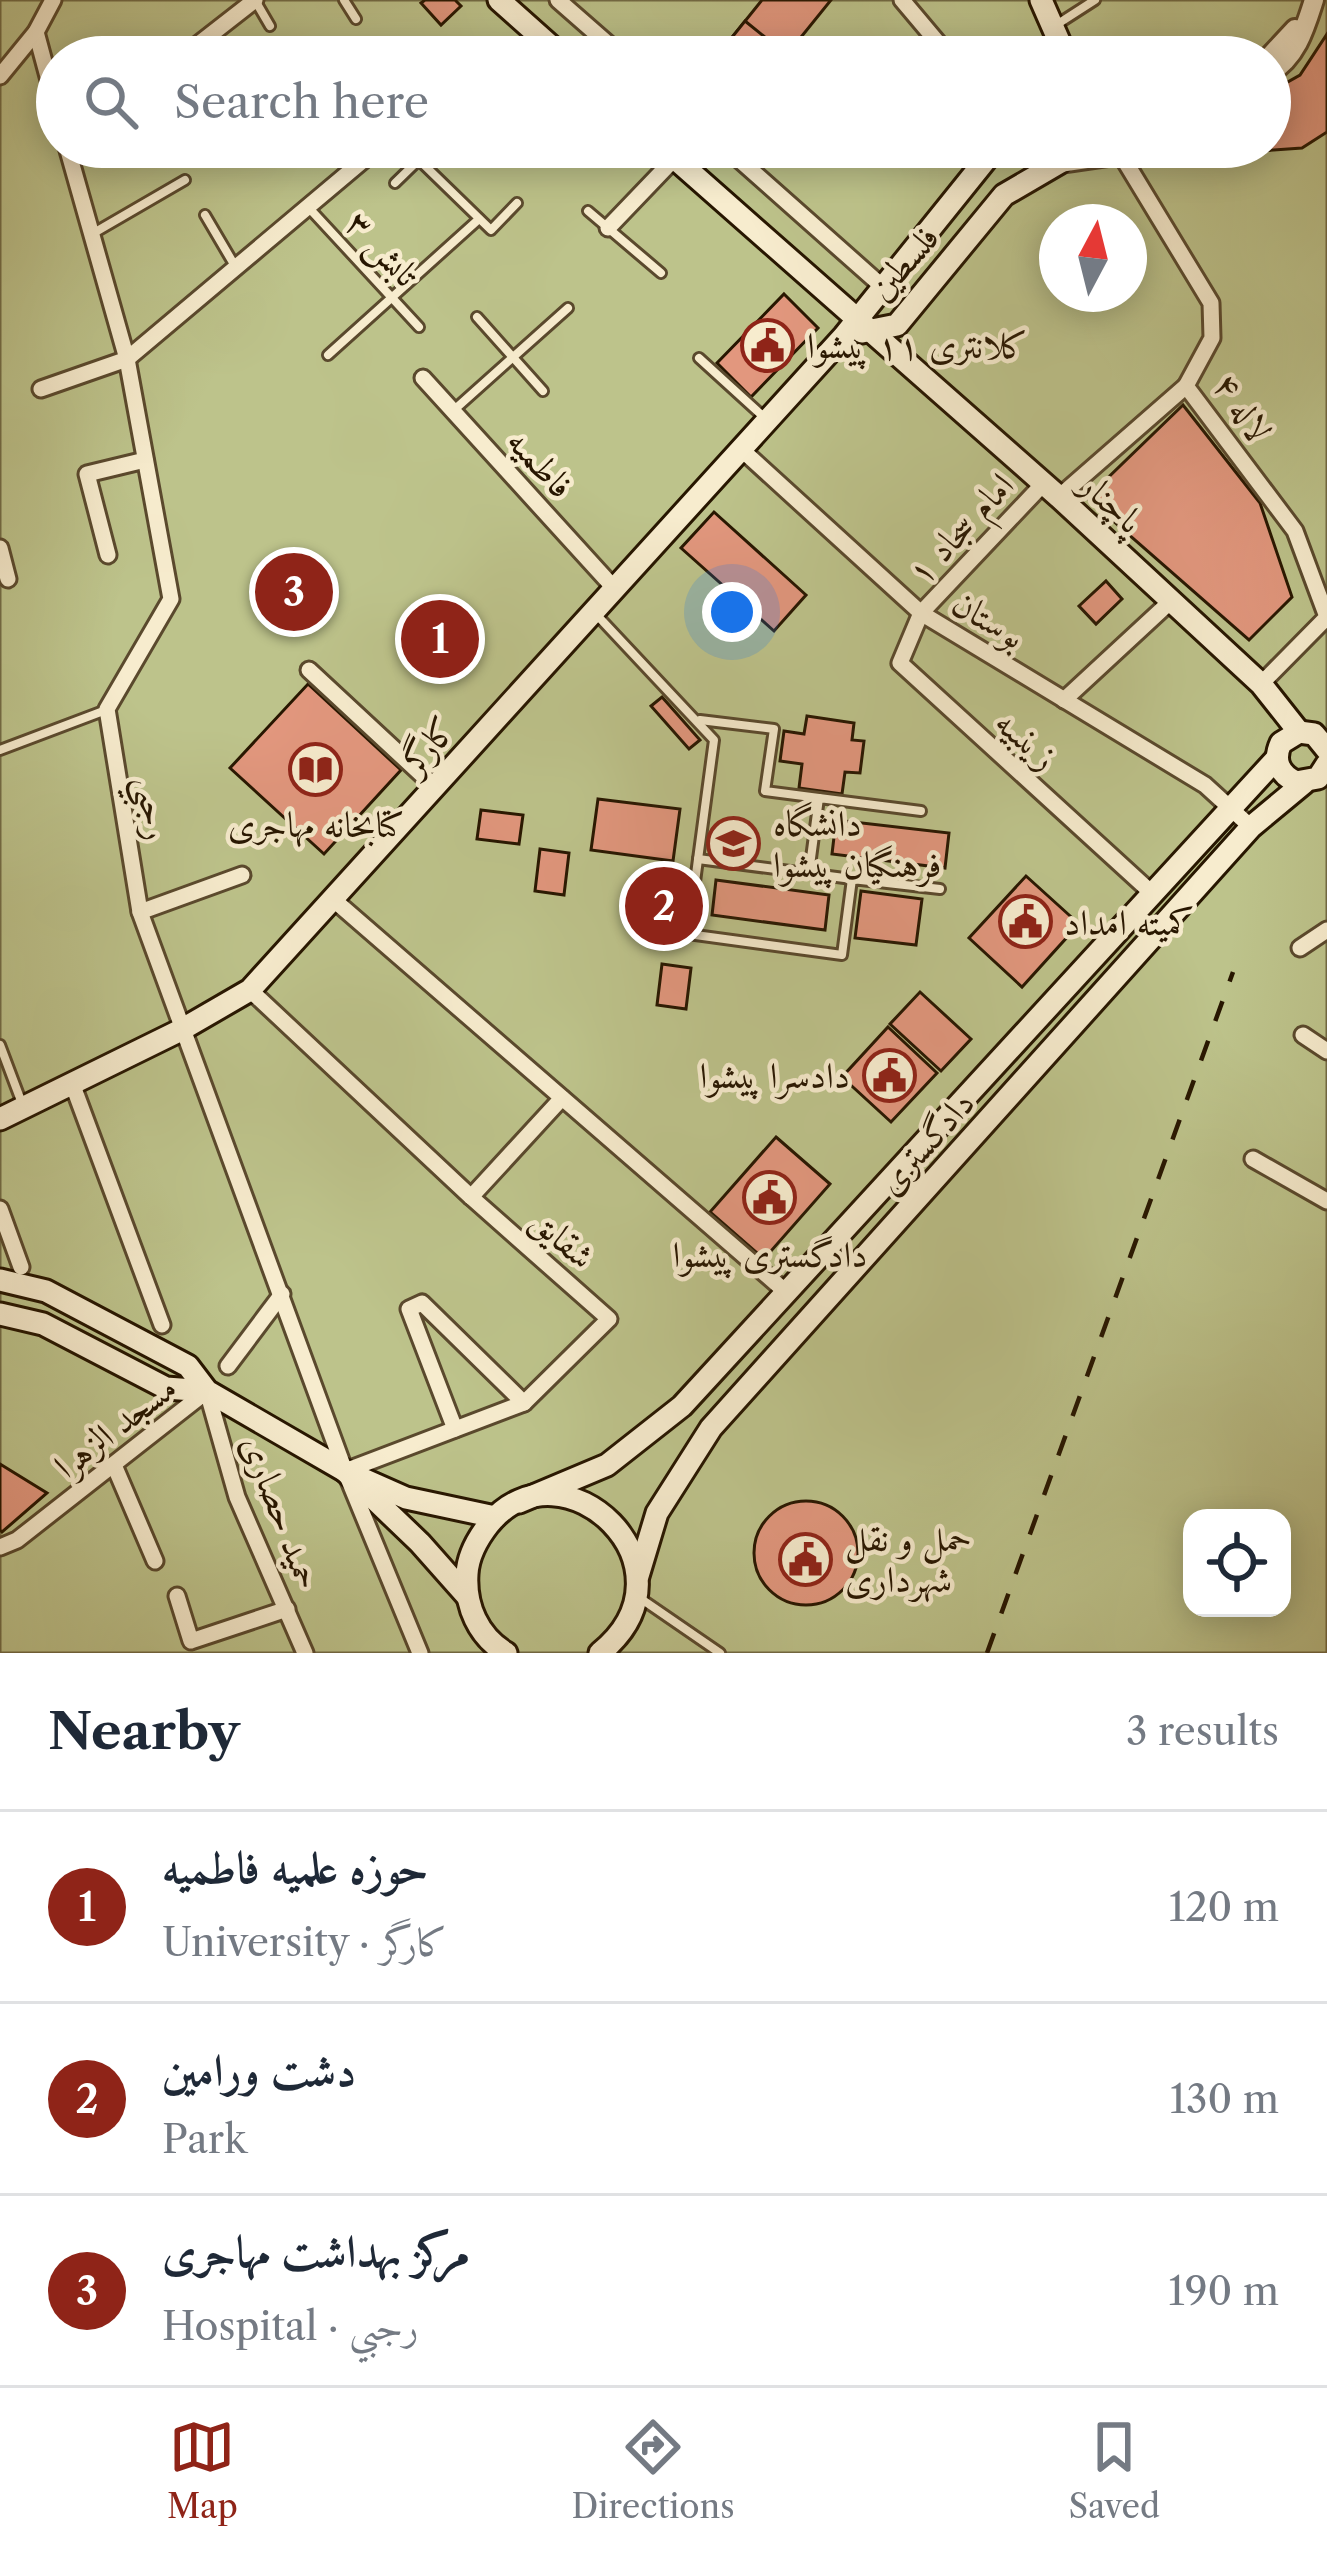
<!DOCTYPE html>
<meta charset="utf-8">
<style>
:root{--surface:#fff;--page:#f6f6f7;--text:#1f2937;--muted:#747a83;--line:#e0e1e3;--accent:#8f2418}
body{margin:0;font-family:"Libre Caslon Text",Amiri,serif;background:var(--page);color:var(--text)}
.controls{position:absolute;right:36px;bottom:36px;display:grid;overflow:hidden;border-radius:24px;box-shadow:0 6px 30px #0003}
.controls button{width:108px;height:108px;display:grid;place-items:center;padding:0;border:0;border-bottom:3px solid var(--line);background:var(--surface);color:var(--text);font:60px sans-serif}
.compass{position:absolute;left:1039px;top:204px;width:108px;height:108px;border-radius:50%;background:var(--surface);box-shadow:0 6px 30px #0003;rotate:7deg}
.you{position:absolute;left:732px;top:612px;width:42px;height:42px;margin:-30px;border:9px solid #fff;border-radius:50%;background:#1a73e8;box-shadow:0 0 0 18px #1a73e833}
.badge{display:grid;place-items:center;width:78px;height:78px;border-radius:50%;background:var(--accent);color:#fff;font-size:39px;font-weight:700}
.pin{position:absolute;translate:-50% -50%;border:6px solid #fff;box-shadow:0 3px 12px #0006}
.list{margin:0;padding:0;list-style:none}
h2{display:flex;justify-content:space-between;align-items:center;height:156px;margin:0;padding:0 48px;font-size:51px}
h2 small{font-size:39px;font-weight:400;color:var(--muted)}
.list li{display:grid;grid-template-columns:78px 1fr auto;gap:36px;align-items:center;box-sizing:border-box;height:192px;padding:0 48px;border-top:3px solid var(--line)}
.list b{display:block;font-size:45px;white-space:nowrap}
.list p{margin:0;font-size:39px;white-space:nowrap;color:var(--muted)}
.list em{font-size:39px;font-style:normal;color:var(--muted)}
.icon{flex:none;width:66px;height:66px;fill:none;stroke:currentColor;stroke-width:2;stroke-linecap:round;stroke-linejoin:round}
.map{position:relative;flex:none;width:1327px;height:1653px;overflow:hidden}
.search{position:absolute;background:var(--surface);box-shadow:0 6px 30px #0003;left:36px;right:36px;top:36px;height:132px;display:flex;align-items:center;gap:30px;box-sizing:border-box;padding:0 42px;border-radius:66px;color:var(--muted);font-size:45px}
.sheet{height:732px;background:var(--surface)}
nav{display:flex;justify-content:space-around;align-items:center;box-sizing:border-box;height:168px;border-top:3px solid var(--line);background:var(--surface);font-size:33px;color:var(--muted)}
nav a{display:grid;justify-items:center;gap:6px}
nav .on{color:var(--accent)}
.map>svg:first-child{display:block}
.green{fill:#bdc38b;stroke:#726c46;stroke-width:3;fill-rule:evenodd}
.building{fill:#e2977e;stroke:#271600;stroke-width:3}
.lines{fill:none;stroke-linecap:round;stroke-linejoin:round}
.service-casing{stroke:#5a492d;stroke-width:14}
.minor-casing{stroke:#5a492d;stroke-width:21}
.tertiary-casing{stroke:#5a492d;stroke-width:24}
.secondary-casing{stroke:#271600;stroke-width:27}
.service{stroke:#f7ecce;stroke-width:8}
.minor{stroke:#f7ecce;stroke-width:15}
.tertiary{stroke:#f7ecce;stroke-width:18}
.secondary{stroke:#f7ecce;stroke-width:21}
.rail{stroke:#271600;stroke-width:4.5;stroke-dasharray:21 21;stroke-linecap:butt}
.labels{text-anchor:middle;dominant-baseline:central;stroke-width:9;stroke-linejoin:round;paint-order:stroke}
.street-label{font-size:36px;fill:#271600;stroke:#f7ecce}
.poi-label{font-size:36px;fill:#271600;stroke:#f7ecce;text-anchor:start}
</style>
<div class="map">
<svg width="1327" height="1653" viewBox="0 0 1327 1653">
<rect width="100%" height="100%" fill="#f3e2b4"/>
<filter id="stains"><feTurbulence type="fractalNoise" baseFrequency=".00167" numOctaves="4"/><feColorMatrix values="0 0 0 0 .2 0 0 0 0 .09 0 0 0 0 .02 0 0 0 .5 -.17"/></filter>
<radialGradient id="worn" r=".72"><stop offset=".6" stop-color="#630" stop-opacity="0"/><stop offset="1" stop-color="#630" stop-opacity=".3"/></radialGradient>
<path class="green" d="M0 0H1327V1653H0ZM57 57H1270V147H57ZM1057 222H1129V294H1057ZM1192 1518H1282V1608H1192Z"/>
<g class="building">
<polygon points="425,0 455,0 461,6 441,25 421,3"/>
<polygon points="762,0 831,0 785,57 749,57 729,41"/>
<polygon points="745,21 787,55 785,57 749,57 729,41"/>
<polygon points="1327,34 1327,132 1302,148 1234,153 1213,147 1270,147 1270,92 1300,75"/>
<polygon points="784,294 818,328 751,397 717,363"/>
<polygon points="1183,405 1260,503 1292,597 1249,640 1087,498"/>
<polygon points="714,512 806,595 774,631 681,548"/>
<polygon points="1106,581 1122,599 1096,624 1079,606"/>
<polygon points="308,684 401,770 324,854 230,768"/>
<polygon points="662,697 700,740 689,749 651,706"/>
<polygon points="807,716 854,723 852,740 864,741 860,773 845,772 842,794 799,788 802,764 780,761 784,731 804,734"/>
<polygon points="598,799 680,809 673,861 591,850"/>
<polygon points="481,810 523,815 519,844 477,839"/>
<polygon points="836,820 949,833 945,868 832,854"/>
<polygon points="540,849 569,853 564,895 535,891"/>
<polygon points="1026,876 1079,924 1022,987 969,938"/>
<polygon points="716,880 829,895 825,930 712,915"/>
<polygon points="861,891 922,899 916,945 855,938"/>
<polygon points="662,964 691,968 686,1009 657,1005"/>
<polygon points="920,992 971,1039 941,1071 890,1024"/>
<polygon points="888,1027 937,1073 891,1122 842,1077"/>
<polygon points="776,1137 830,1184 764,1259 710,1212"/>
<polygon points="0,1464 47,1493 2,1532 0,1530"/>
<circle cx="806" cy="1553" r="52"/>
</g>
<g class="lines">
<defs>
<g id="service">
<polyline points="344,0 356,19"/>
<polyline points="256,2 270,26"/>
<polyline points="1053,27 1095,0"/>
<polyline points="399,52 400,57"/>
<polyline points="419,160 491,230 517,203"/>
<polyline points="395,183 432,147"/>
<polyline points="309,208 419,327"/>
<polyline points="588,211 661,273"/>
<polyline points="205,215 235,266"/>
<polyline points="92,234 185,180"/>
<polyline points="477,317 543,391"/>
<polyline points="328,355 479,219"/>
<polyline points="699,358 766,419"/>
<polyline points="454,410 568,308"/>
<polyline points="594,612 714,740 688,934 842,955 852,879 940,889"/>
<polyline points="700,720 774,729 765,791 819,798"/>
<polyline points="0,750 106,710"/>
<polyline points="698,859 852,879"/>
<polyline points="809,873 819,798 921,811"/>
<polyline points="0,1045 23,1106"/>
<polyline points="637,1596 720,1653"/>
</g>
<g id="minor">
<polyline points="558,0 623,57"/>
<polyline points="902,0 950,57"/>
<polyline points="36,32 57,110"/>
<polyline points="182,57 255,0"/>
<polyline points="519,57 539,36"/>
<polyline points="0,76 36,32 53,0"/>
<polyline points="67,147 127,359 171,599 107,709 140,912 345,1471 420,1653"/>
<polyline points="725,147 884,288"/>
<polyline points="1117,148 1211,303 1212,338 1186,386 1295,531 1327,617 1261,684"/>
<polyline points="608,228 675,158"/>
<polyline points="423,378 614,588"/>
<polyline points="41,389 127,359 379,147"/>
<polyline points="741,449 921,613 1205,785 1251,827"/>
<polyline points="1043,484 921,613 900,663 1154,895"/>
<polyline points="1059,497 1186,386"/>
<polyline points="0,548 8,579"/>
<polyline points="108,555 87,474 145,460"/>
<polyline points="309,670 435,787"/>
<polyline points="1064,700 1171,601"/>
<polyline points="334,900 786,1292"/>
<polyline points="140,912 242,875"/>
<polyline points="1300,948 1327,930"/>
<polyline points="250,990 471,1197 609,1319 524,1403 345,1471"/>
<polyline points="1303,1035 1327,1051"/>
<polyline points="72,1083 162,1325"/>
<polyline points="1253,1159 1327,1201"/>
<polyline points="471,1197 562,1098"/>
<polyline points="0,1209 21,1267"/>
<polyline points="228,1366 282,1294"/>
<polyline points="455,1429 409,1309 422,1303 524,1403"/>
<polyline points="114,1465 155,1561"/>
<polyline points="0,1547 17,1540 207,1391 237,1497 305,1653"/>
<polyline points="177,1596 191,1641 287,1609"/>
</g>
<g id="tertiary">
<polyline points="1269,57 1295,29"/>
<path d="M1270 73C1297 57 1305 28 1314 0"/>
<polyline points="1059,163 1121,154 1137,147"/>
</g>
<g id="secondary">
<polyline points="499,0 563,57"/>
<polyline points="1041,0 1066,57"/>
<polyline points="662,147 1059,497 1261,684 1299,732"/>
<polyline points="862,332 897,325 1004,195 1059,163 1074,147"/>
<path d="M1327 750 1314 734 1299 732 1281 743C1273 760 1279 774 1296 782L1318 778 1327 764"/>
<polyline points="0,1119 181,1030 250,990 844,336 996,147"/>
<polyline points="0,1280 46,1291 188,1366 207,1391 345,1471"/>
<polyline points="0,1314 43,1324 166,1388 207,1391"/>
<polyline points="519,1502 607,1465 682,1406 1277,758"/>
<polyline points="638,1576 657,1513 711,1428 1251,827 1304,783"/>
<polyline points="467,1596 420,1543 345,1471 406,1498 495,1517"/>
<path d="M506 1653C478 1636 465 1606 467 1574 468 1555 478 1538 489 1524 563 1435 705 1568 600 1653"/>
</g>
</defs>
<use href="#service" class="service-casing"/>
<use href="#minor" class="minor-casing"/>
<use href="#tertiary" class="tertiary-casing"/>
<use href="#secondary" class="secondary-casing"/>
<use href="#service" class="service"/>
<use href="#minor" class="minor"/>
<use href="#tertiary" class="tertiary"/>
<use href="#secondary" class="secondary"/>
<polyline class="rail" points="987,1653 1233,972"/>
</g>
<defs>
<symbol id="civic-ring" viewBox="-11 -11 22 22"><circle r="9.5" fill="#f7ecce" stroke="#8f2418" stroke-width="1.5"/><path d="M-.6-6.5H3V-4.5H.6V-3L4-1V1h2V6H-6V1h2V-1L-.6-3ZM-1.2 2.5V6h2.4V2.5Z" fill="#8f2418"/></symbol>
<symbol id="library-ring" viewBox="-11 -11 22 22"><circle r="9.5" fill="#f7ecce" stroke="#8f2418" stroke-width="1.5"/><path d="M-6-4Q-3-5.5-.7-3.5V5Q-3 3-6 4ZM6-4Q3-5.5 .7-3.5V5Q3 3 6 4Z" fill="#8f2418"/></symbol>
<symbol id="university-ring" viewBox="-11 -11 22 22"><circle r="9.5" fill="#f7ecce" stroke="#8f2418" stroke-width="1.5"/><path d="M0-5L7-2L0 1L-7-2ZM-4 1L0 2.5L4 1V4Q0 6-4 4Z" fill="#8f2418"/></symbol>
</defs>
<g fill-rule="evenodd">
<use href="#civic-ring" x="738" y="316" width="59" height="59"/>
<use href="#library-ring" x="286" y="740" width="59" height="59"/>
<use href="#university-ring" x="704" y="814" width="59" height="59"/>
<use href="#civic-ring" x="996" y="892" width="59" height="59"/>
<use href="#civic-ring" x="860" y="1046" width="59" height="59"/>
<use href="#civic-ring" x="740" y="1168" width="59" height="59"/>
<use href="#civic-ring" x="776" y="1530" width="59" height="59"/>
</g>
<g class="labels">
<g class="street-label">
<text transform="translate(383 248) rotate(47)">تابش ۳</text>
<text transform="translate(903 262) rotate(-48)">فلسطین</text>
<text transform="translate(1243 407) rotate(57)">لاله ۴</text>
<text transform="translate(541 463) rotate(48)">فاطميه</text>
<text transform="translate(1112 502) rotate(43)">پاچنار</text>
<text transform="translate(960 528) rotate(-47)">امام سجاد ۱</text>
<text transform="translate(989 619) rotate(31)">بوستان</text>
<text transform="translate(1027 739) rotate(42)">زينبيه</text>
<text transform="translate(428 745) rotate(-48)">کارگر</text>
<text transform="translate(154 808) rotate(81)">رجبي</text>
<text transform="translate(925 1142) rotate(-48)">دادگستری</text>
<text transform="translate(563 1238) rotate(41)">شقايق</text>
<text transform="translate(115 1426) rotate(-38)">مسجد الزهرا</text>
<text transform="translate(282 1512) rotate(69)">حمید حصاری</text>
</g>
<g class="poi-label">
<text x="807" y="345">کلانتری ۱۱ پیشوا</text>
<text x="773" y="823">دانشگاه<tspan x="773" dy="41">فرهنگیان پیشوا</tspan></text>
<text x="316" y="824" text-anchor="middle">کتابخانه مهاجری</text>
<text x="1064" y="922">کمیته امداد</text>
<text x="850" y="1075" text-anchor="end">دادسرا پیشوا</text>
<text x="770" y="1254" text-anchor="middle">دادگستری پیشوا</text>
<text x="845" y="1538">حمل و نقل<tspan x="845" dy="41">شهرداری</tspan></text>
</g>
</g>
<rect width="100%" height="100%" filter="url(#stains)"/>
<rect width="100%" height="100%" fill="url(#worn)"/>
</svg>
<div class="controls">
<button><svg class="icon" aria-label="locate" viewBox="0 0 24 24"><circle cx="12" cy="12" r="6"/><path d="M12 2v4M12 18v4M2 12h4M18 12h4"/></svg></button>
</div>
<svg class="compass" viewBox="-18 -18 36 36"><path d="M0-13l5 13h-10z" fill="#e53935"/><path d="M0 13l5-13h-10z" fill="#747a83"/></svg>
<div class="you"></div>
<div class="pin badge" style="left:440px;top:639px">1</div>
<div class="pin badge" style="left:664px;top:906px">2</div>
<div class="pin badge" style="left:294px;top:592px">3</div>
<div class="search"><svg class="icon" aria-label="search" viewBox="0 0 24 24"><circle cx="10" cy="10" r="6"/><path d="M15 15l6 6"/></svg>Search here</div>
</div>
<section class="sheet">
<h2>Nearby<small>3 results</small></h2>
<ul class="list">
<li><span class="badge">1</span><div><b>حوزه علمیه فاطمیه</b><p>University · کارگر</p></div><em>120 m</em></li>
<li><span class="badge">2</span><div><b>دشت ورامین</b><p>Park</p></div><em>130 m</em></li>
<li><span class="badge">3</span><div><b>مرکز بهداشت مهاجری</b><p>Hospital · رجبي</p></div><em>190 m</em></li>
</ul>
</section>
<nav>
<a class="on"><svg class="icon" aria-label="map" viewBox="0 0 24 24"><path d="M3 6l6-2 6 2 6-2v14l-6 2-6-2-6 2zM9 4v14M15 6v14"/></svg>Map</a>
<a><svg class="icon" aria-label="directions" viewBox="0 0 24 24"><path d="M12 3l9 9-9 9-9-9zM9 14v-3h6M13 9l2 2-2 2"/></svg>Directions</a>
<a><svg class="icon" aria-label="saved" viewBox="0 0 24 24"><path d="M7 4h10v16l-5-4-5 4z"/></svg>Saved</a>
</nav>
